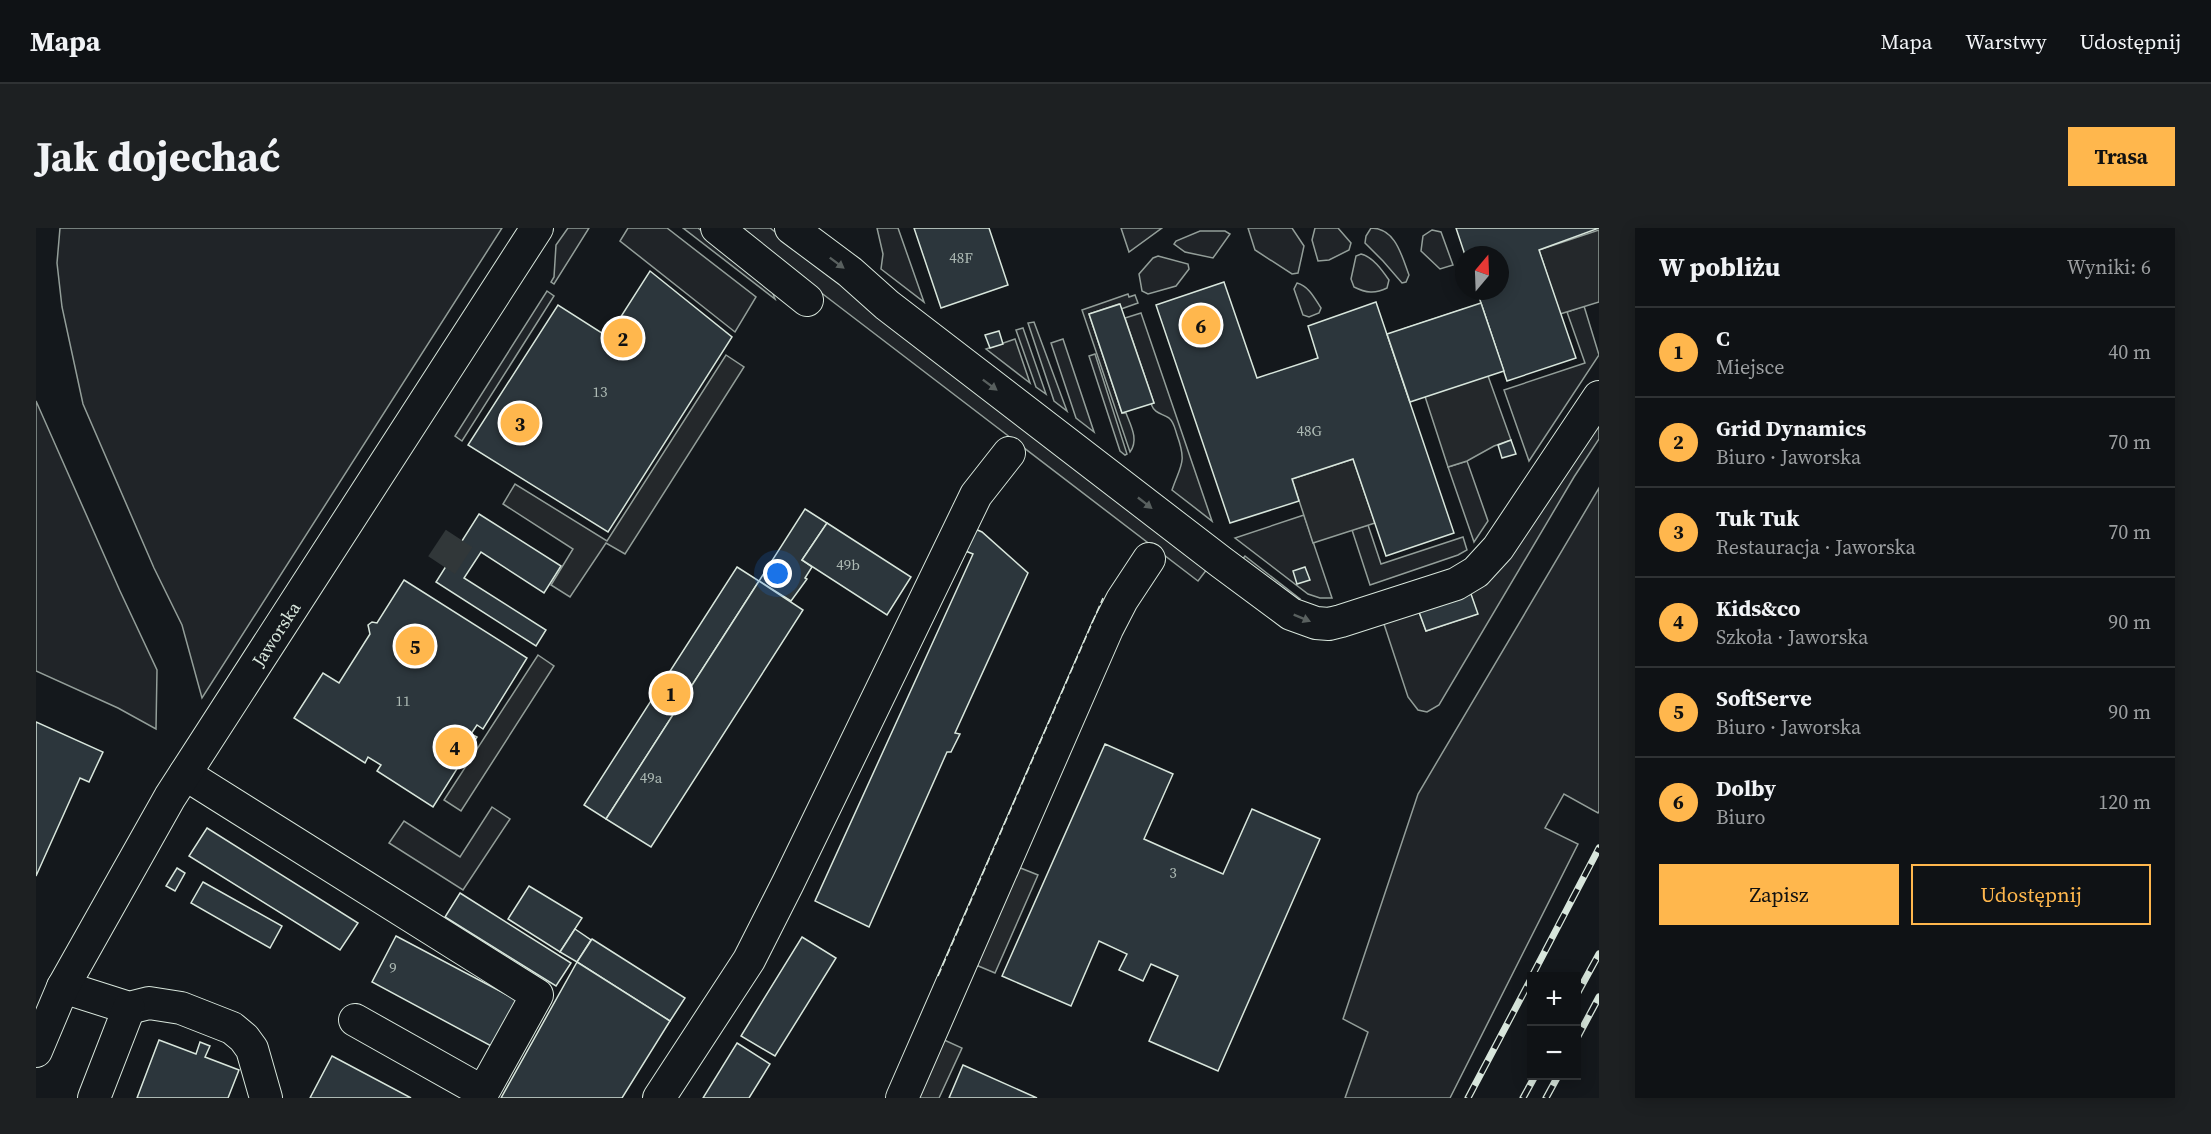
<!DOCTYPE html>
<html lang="pl">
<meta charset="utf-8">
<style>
:root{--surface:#0f1215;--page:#1d2022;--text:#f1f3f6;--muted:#9b9ea0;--line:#2f3234;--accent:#ffb74d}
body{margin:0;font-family:"Source Serif 4",serif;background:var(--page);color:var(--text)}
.controls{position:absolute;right:18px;bottom:18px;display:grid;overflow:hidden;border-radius:0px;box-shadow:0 3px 15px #0003}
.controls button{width:54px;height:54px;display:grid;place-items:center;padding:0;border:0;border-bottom:2px solid var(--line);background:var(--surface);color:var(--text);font:30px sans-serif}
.compass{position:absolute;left:1419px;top:18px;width:54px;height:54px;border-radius:50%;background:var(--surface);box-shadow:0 3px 15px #0003;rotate:19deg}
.you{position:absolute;left:742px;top:346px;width:21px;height:21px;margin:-15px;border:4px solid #fff;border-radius:50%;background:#1a73e8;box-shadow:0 0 0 9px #1a73e833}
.badge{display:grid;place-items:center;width:39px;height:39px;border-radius:50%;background:var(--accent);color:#111;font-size:20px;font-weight:700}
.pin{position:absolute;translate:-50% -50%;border:3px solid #fff;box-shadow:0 2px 6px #0006}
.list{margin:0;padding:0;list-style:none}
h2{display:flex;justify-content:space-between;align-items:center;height:78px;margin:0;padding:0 24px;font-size:26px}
h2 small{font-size:20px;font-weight:400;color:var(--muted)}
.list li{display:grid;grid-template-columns:39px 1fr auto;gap:18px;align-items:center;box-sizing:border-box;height:90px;padding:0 24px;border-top:2px solid var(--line)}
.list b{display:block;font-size:22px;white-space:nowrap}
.list p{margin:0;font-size:20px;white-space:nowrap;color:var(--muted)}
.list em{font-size:20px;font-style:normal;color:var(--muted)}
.actions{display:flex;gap:12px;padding:18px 24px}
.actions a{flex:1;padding:14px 0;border:2px solid var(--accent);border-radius:0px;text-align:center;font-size:21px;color:var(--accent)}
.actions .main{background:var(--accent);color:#111}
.map{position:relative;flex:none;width:1563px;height:870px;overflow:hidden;border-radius:0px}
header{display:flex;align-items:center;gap:36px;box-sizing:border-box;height:84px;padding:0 30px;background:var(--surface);border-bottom:2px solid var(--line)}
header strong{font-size:28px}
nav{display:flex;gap:33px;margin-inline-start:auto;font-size:21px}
.intro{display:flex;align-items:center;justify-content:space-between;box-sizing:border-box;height:144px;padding:0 36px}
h1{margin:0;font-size:42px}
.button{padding:15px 27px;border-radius:0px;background:var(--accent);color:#111;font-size:21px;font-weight:700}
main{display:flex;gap:36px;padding:0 36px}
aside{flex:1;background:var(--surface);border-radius:0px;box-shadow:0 3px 15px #0003}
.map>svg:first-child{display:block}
.green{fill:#202428;stroke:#939e99;stroke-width:1.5}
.parking{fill:#24282b;stroke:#939e99;stroke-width:1.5}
.building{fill:#2c363c;stroke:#d8e6dc;stroke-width:1.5}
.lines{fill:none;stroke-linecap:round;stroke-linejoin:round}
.minor-tunnel{stroke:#313739;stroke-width:32;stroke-dasharray:32 16;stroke-linecap:butt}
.minor-casing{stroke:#d8e6dc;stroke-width:34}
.minor{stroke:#14181c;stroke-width:32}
.rail-casing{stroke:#d8e6dc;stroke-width:7}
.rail{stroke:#14181c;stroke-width:4.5;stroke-dasharray:14;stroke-linecap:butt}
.fence{stroke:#d8e6dc;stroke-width:1.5;stroke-dasharray:8 3;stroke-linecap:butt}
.oneway{fill:#59605f}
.labels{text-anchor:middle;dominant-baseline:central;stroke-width:4.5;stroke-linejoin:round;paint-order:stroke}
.number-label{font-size:15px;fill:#adbab4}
.street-label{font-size:18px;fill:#d8e6dc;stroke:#14181c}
</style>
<header>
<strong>Mapa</strong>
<nav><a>Mapa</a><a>Warstwy</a><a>Udostępnij</a></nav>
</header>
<div class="intro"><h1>Jak dojechać</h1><a class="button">Trasa</a></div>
<main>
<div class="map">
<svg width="1563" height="870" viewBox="0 0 1563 870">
<rect width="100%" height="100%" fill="#14181c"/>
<g class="green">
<polygon points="24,0 466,0 166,470 146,397 118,340 47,176 26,79 21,35"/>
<polygon points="532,0 553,0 518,56 515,54 518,49 520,17"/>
<polygon points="592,0 631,0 720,69 699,104 584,13"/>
<polygon points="647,0 662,0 729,54 736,63 739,71"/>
<polygon points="705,0 734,0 1175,336 1162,353 775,57"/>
<polygon points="841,0 862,0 888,74 845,41 847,26"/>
<polygon points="1085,0 1126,0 1093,24"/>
<polygon points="1212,0 1256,0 1268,18 1262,45 1256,46 1219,22"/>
<polygon points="1279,0 1302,0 1315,15 1313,22 1293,32 1282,33 1276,12"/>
<path d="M1335 0C1360 0 1366 29 1373 47L1370 54 1366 55 1347 33 1329 15 1330 8Z"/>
<polygon points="1396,2 1405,4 1417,37 1404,41 1385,23 1387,8"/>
<polygon points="1164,3 1189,3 1194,6 1177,30 1149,24 1138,16 1140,13"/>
<path d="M1325 26C1337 29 1346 42 1353 52L1351 60C1339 66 1330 65 1318 59L1315 51 1320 28Z"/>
<polygon points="1122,28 1152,36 1153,41 1140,58 1112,66 1106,63 1103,46 1117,30"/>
<path d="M1261 55C1273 58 1279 71 1285 80L1283 85 1273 89 1267 87 1258 61Z"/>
<polygon points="511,63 518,68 426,213 419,208"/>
<path d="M1092 66 1093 69 1099 67 1102 75 1085 81 1083 76 1053 86 1086 185H1090C1095 198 1103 212 1094 224L1046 82Z"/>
<polygon points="1548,78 1563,127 1493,233 1468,162 1549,135 1531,84"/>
<path d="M1105 85 1176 293 1136 262C1145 236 1151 235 1141 207 1139 201 1138 194 1133 190 1125 185 1119 186 1115 176L1118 175 1089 90Z"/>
<polygon points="998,94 1031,183 1018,173 992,95"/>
<polygon points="987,100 1010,166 1000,159 980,102"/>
<polygon points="979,111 994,155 950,121"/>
<polygon points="1027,111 1058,204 1040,190 1015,115"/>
<polygon points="1059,126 1091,226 1089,227 1084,223 1053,128"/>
<polygon points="0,173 84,363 121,442 120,501 82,480 0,443"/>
<polygon points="1563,191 1563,211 1538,249 1403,477 1391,484 1382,482 1372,469 1346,390 1383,384 1390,403 1441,386 1433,361"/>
<polygon points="1431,233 1452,293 1438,314 1412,239"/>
<polygon points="1563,260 1563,583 1562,585 1528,566 1509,600 1542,616 1414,870 1309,870 1332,804 1307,791 1382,566"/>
<polygon points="1268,287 1296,370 1284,370 1272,366 1199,310"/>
<polygon points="1332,297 1345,336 1427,309 1431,322 1422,327 1334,357 1316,302"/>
<polygon points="456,579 474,591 427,662 353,615 368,593 424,629"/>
</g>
<g class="parking">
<polygon points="1563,2 1563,74 1524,86 1503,22"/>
<polygon points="1428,81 1475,212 1458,218 1431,233 1412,239 1367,101"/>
<polygon points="690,127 708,139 589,326 570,315 534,369 515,357 537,321 467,276 479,256 571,313"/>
<polygon points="1317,231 1339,295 1277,315 1256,251"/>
<polygon points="1209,328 1264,371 1257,380 1202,337"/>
<polygon points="502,427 518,438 425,583 408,572"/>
<polygon points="982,639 1002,647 959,745 940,737"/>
<polygon points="906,811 926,820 903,870 881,870"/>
</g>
<g class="building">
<polygon points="878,0 953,0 972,57 905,80"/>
<polygon points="1420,0 1563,0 1503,22 1540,130 1471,153 1441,63 1464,63 1464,27 1429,27"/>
<polygon points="614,43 696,109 572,304 432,217 522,77 572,109"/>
<polygon points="1188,54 1221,150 1282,130 1272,98 1340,74 1418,305 1350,328 1317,231 1256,251 1263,273 1194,295 1120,77"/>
<polygon points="1445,75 1468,143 1374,174 1351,106"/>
<polygon points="1084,76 1118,175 1086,185 1053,86"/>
<polygon points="963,103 967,116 954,120 949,107"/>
<polygon points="1475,212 1480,226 1466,230 1462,217"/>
<polygon points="769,281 791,295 766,332 776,339 769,350 771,351 755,373 723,353"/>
<polygon points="443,286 525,338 508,365 445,324 428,350 510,402 500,418 400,354"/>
<polygon points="791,295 875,349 851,387 766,332"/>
<polygon points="937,300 946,304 992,345 919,505 924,506 915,524 911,524 833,699 779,673 937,326 927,322"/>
<polygon points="701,339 723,353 570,591 548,577"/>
<polygon points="1269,339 1274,352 1261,356 1257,343"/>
<polygon points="368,352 491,430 447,501 441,497 435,506 441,509 397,579 341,543 345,537 332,529 329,535 258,490 287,445 303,455 334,406 332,397 336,394 341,395"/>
<polygon points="723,353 767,382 615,619 570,591"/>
<polygon points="1435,366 1442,386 1390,403 1383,384"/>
<polygon points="0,494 67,524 53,554 44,550 0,648"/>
<polygon points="1069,516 1137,546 1108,611 1146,628 1187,646 1216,581 1284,611 1182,843 1113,813 1142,748 1115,736 1107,753 1083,742 1091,726 1063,713 1035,778 966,748"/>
<polygon points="171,600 322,695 304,722 153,628"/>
<polygon points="141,640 149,645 139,663 130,658"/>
<polygon points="167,654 246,698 234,720 155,675"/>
<polygon points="493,658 546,690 524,724 472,691"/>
<polygon points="424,665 535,735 520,758 409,689"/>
<polygon points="539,701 555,712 541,734 524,724"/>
<polygon points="360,708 481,772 457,819 336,754"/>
<polygon points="766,709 800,730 739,828 705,808"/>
<polygon points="556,711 649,770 634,793 541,734"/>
<polygon points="541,734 634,793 586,870 465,870"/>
<polygon points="123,812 160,826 164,814 174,818 169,829 203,842 192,870 101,870"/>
<polygon points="701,815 734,836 713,870 667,870"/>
<polygon points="296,828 375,870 274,870"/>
<polygon points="927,837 1001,870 913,870"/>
</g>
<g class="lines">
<polyline class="minor-tunnel" points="401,315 439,340"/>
<defs>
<g id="minor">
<polyline points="681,0 771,72"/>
<polyline points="755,0 814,44 851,77 1185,334 1255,386 1280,395 1293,396 1305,393 1420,356 1440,344 1462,320 1563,169"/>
<polyline points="149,546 501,767 447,864 319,792"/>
<polyline points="27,759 93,780 113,775 145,780 196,800 208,810 216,821 230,870"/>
<polyline points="0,823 27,759 134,569 501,0"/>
<polyline points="58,870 93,780"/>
<polyline points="623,870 713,732 752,655 940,267 973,225"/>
<polyline points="866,870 1071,401 1086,372 1113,331"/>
</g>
</defs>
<use href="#minor" class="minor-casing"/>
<use href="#minor" class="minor"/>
<defs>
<g id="rail">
<polyline points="1496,748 1563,620"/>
<polyline points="1540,768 1563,726"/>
<polyline points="1540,812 1563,769"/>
<polyline points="1432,870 1496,749"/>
<polyline points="1487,870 1499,848"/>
<polyline points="1510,870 1522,848"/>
</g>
</defs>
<use href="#rail" class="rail-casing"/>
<use href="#rail" class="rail"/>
<polyline class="fence" points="902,748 1067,370"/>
</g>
<defs><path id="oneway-solid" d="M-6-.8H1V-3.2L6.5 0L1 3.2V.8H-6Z" transform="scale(1.5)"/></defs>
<g class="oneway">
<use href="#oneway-solid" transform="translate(801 35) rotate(37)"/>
<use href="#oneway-solid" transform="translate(954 157) rotate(37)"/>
<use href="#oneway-solid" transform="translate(1109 275) rotate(38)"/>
<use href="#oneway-solid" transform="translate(1266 390) rotate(22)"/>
</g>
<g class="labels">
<g class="number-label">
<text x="925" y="29">48F</text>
<text x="564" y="163">13</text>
<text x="1273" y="202">48G</text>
<text x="812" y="336">49b</text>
<text x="367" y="472">11</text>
<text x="615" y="549">49a</text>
<text x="1137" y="644">3</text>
<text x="357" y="739">9</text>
</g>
<g class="street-label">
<text transform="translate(240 406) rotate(-57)">Jaworska</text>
</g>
</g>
</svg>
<div class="controls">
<button>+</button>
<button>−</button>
</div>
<svg class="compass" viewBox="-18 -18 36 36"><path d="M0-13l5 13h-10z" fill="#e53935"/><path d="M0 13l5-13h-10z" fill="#9b9ea0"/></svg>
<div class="you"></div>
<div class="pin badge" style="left:635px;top:465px">1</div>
<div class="pin badge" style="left:587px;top:110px">2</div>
<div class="pin badge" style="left:484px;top:195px">3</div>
<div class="pin badge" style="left:419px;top:519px">4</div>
<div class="pin badge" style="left:379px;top:418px">5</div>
<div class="pin badge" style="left:1165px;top:97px">6</div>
</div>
<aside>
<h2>W pobliżu<small>Wyniki: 6</small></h2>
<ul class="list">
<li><span class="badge">1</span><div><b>C</b><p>Miejsce</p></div><em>40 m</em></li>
<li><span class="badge">2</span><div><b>Grid Dynamics</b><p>Biuro · Jaworska</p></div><em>70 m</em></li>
<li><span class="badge">3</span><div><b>Tuk Tuk</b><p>Restauracja · Jaworska</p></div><em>70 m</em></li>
<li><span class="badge">4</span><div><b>Kids&amp;co</b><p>Szkoła · Jaworska</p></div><em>90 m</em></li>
<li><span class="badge">5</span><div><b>SoftServe</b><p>Biuro · Jaworska</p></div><em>90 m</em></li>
<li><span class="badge">6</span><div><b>Dolby</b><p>Biuro</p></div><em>120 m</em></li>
</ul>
<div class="actions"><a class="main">Zapisz</a><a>Udostępnij</a></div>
</aside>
</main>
